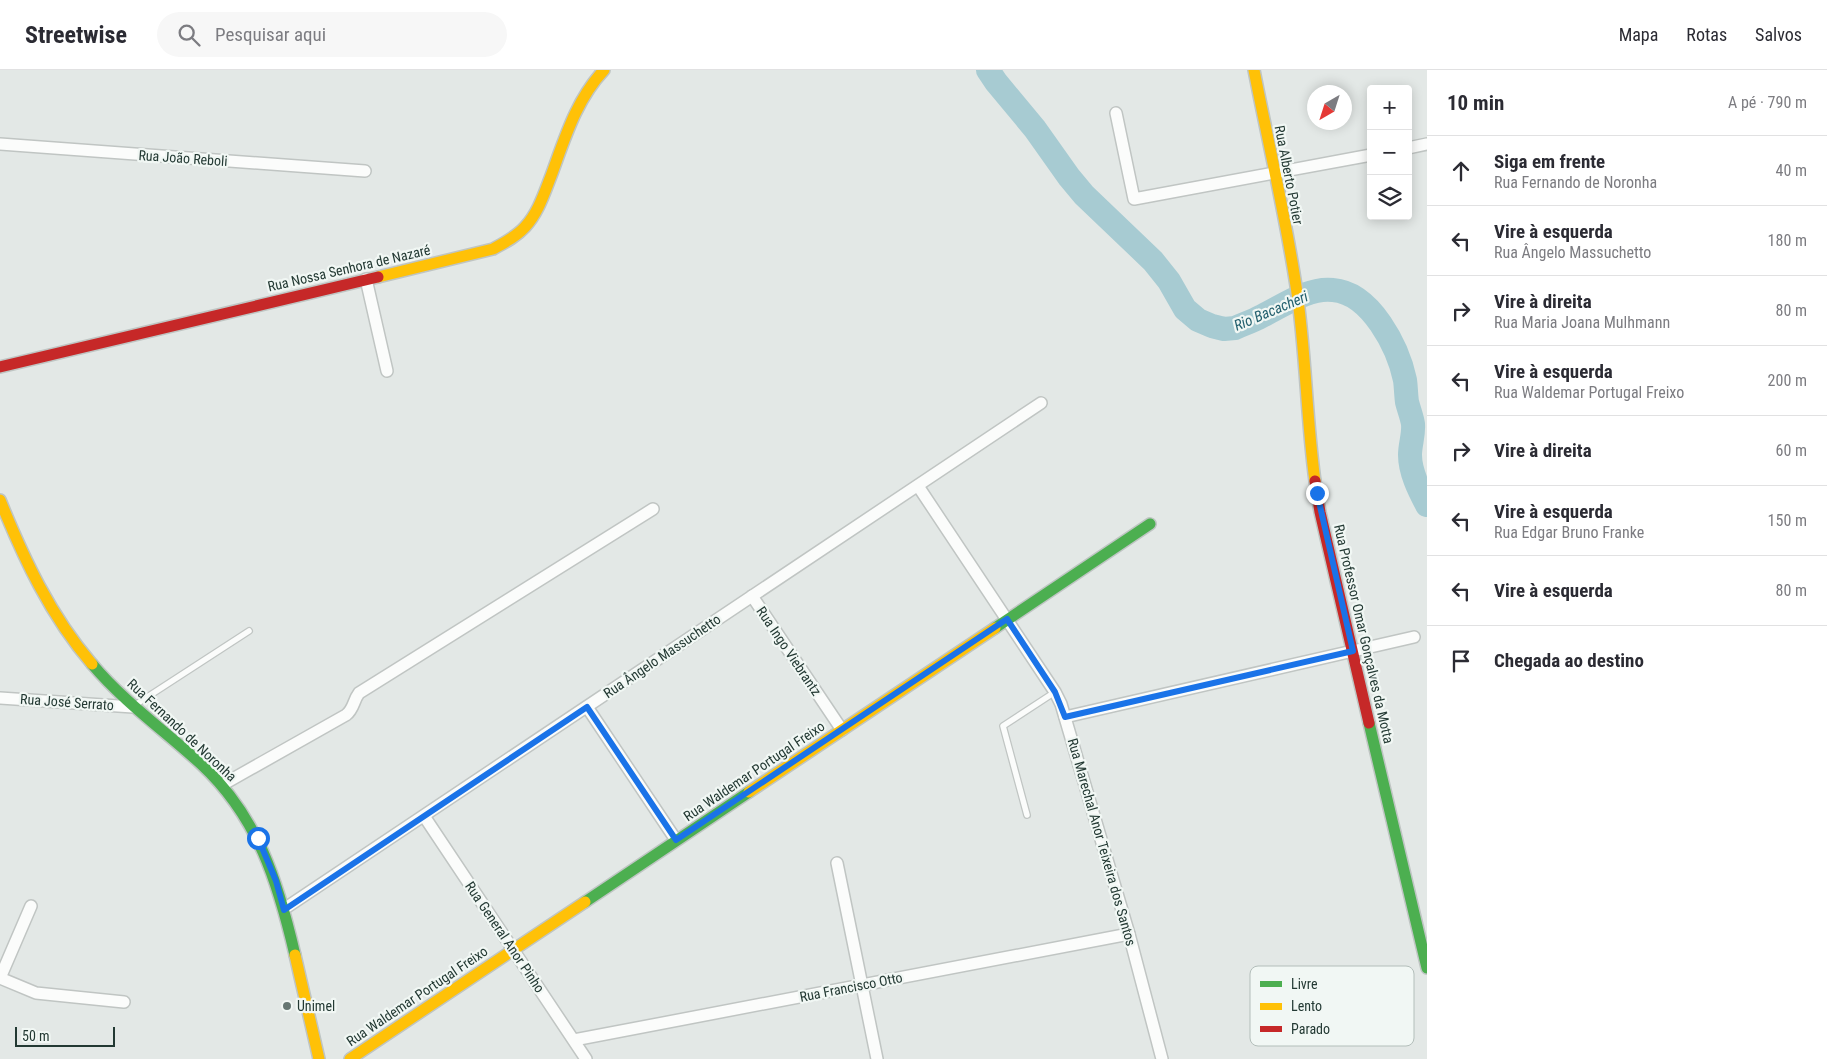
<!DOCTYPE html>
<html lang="pt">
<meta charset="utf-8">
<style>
:root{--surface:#fff;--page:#f7f7f7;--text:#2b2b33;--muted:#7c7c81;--line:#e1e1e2}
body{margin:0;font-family:"Roboto Condensed",sans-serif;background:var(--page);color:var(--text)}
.controls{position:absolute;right:15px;top:15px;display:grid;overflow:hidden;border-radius:5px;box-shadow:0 2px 12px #0003}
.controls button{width:45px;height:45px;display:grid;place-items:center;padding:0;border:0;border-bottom:1px solid var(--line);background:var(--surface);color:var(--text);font:25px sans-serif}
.compass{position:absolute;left:1307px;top:15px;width:45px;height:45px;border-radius:50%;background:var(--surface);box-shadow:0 2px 12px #0003;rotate:219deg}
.scale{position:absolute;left:15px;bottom:12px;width:100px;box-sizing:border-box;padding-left:5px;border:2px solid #233933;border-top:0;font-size:14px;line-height:18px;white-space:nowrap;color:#233933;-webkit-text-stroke:4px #f1f7f4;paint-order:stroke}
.stop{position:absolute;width:15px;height:15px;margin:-11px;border:4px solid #1a73e8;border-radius:50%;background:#fff}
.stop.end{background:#1a73e8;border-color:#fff;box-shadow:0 1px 5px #0008}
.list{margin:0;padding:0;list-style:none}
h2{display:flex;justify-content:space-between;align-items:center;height:65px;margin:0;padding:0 20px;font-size:21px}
h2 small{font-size:16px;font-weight:400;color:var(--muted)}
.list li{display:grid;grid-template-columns:32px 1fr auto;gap:15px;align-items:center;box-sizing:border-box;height:70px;padding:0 20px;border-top:1px solid var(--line)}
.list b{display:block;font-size:19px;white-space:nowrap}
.list p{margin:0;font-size:16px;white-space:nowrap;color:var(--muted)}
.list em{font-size:16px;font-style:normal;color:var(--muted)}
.icon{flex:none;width:28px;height:28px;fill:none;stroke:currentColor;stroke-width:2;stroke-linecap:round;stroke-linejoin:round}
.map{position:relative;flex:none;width:1427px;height:989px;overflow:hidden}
header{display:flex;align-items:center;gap:30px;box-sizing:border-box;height:70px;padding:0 25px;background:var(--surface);border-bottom:1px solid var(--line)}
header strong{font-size:24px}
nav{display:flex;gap:28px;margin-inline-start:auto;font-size:18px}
.search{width:350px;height:45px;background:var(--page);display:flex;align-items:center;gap:12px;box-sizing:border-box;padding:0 18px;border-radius:28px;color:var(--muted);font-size:19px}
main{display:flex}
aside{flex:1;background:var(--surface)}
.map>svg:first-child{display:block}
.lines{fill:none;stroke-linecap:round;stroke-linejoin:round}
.river{stroke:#a7cbd2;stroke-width:24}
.lane-casing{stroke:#c0c5c3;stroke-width:8}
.street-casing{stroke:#c0c5c3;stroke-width:14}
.fast-casing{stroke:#bfc5c3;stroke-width:14}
.slow-casing{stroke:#bfc5c3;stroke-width:14}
.jam-casing{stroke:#bfc5c3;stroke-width:14}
.lane{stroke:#fbfcfb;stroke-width:5.5}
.street{stroke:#fbfcfb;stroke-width:11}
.fast{stroke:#4caf50;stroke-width:11}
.slow{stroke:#ffc107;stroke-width:11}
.jam{stroke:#c62828;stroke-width:11}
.route{stroke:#1a73e8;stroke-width:6}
.poi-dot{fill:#667672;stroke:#f1f7f4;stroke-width:2}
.labels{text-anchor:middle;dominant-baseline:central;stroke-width:4.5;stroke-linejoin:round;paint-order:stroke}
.street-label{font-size:14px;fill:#233933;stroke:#f1f7f4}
.poi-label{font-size:14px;fill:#233933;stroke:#f1f7f4;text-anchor:start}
.water-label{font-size:15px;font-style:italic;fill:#23606e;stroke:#f1f7f4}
.key{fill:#f1f7f4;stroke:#b3beba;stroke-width:1}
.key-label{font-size:14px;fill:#233933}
</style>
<header>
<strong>Streetwise</strong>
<div class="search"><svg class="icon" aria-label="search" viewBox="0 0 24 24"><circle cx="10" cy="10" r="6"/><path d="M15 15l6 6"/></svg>Pesquisar aqui</div>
<nav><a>Mapa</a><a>Rotas</a><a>Salvos</a></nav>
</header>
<main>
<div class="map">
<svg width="1427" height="989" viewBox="0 0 1427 989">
<rect width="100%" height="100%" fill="#e3e8e6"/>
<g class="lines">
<path class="river" d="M988 0 996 12 1035 59 1069 107 1084 125 1153 191 1169 211 1185 239 1198 250 1212 256 1224 259 1235 258C1244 254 1253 251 1262 246 1283 236 1308 217 1333 220 1371 223 1398 277 1405 310 1406 317 1406 325 1407 332 1409 340 1412 347 1413 354 1414 365 1410 374 1410 385 1410 402 1419 420 1427 435"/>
<defs>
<g id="lane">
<polyline points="135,635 249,561"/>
<polyline points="1027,745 1003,656 1055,622"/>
</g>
<g id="street">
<polyline points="1116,43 1134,129 1371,85"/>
<polyline points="0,74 365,101"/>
<polyline points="1408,78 1427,74"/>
<polyline points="366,209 387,301"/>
<polyline points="918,416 1055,622 1061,634 1129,864 1162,989"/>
<polyline points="752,526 842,660"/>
<polyline points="0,628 133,637"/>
<polyline points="587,637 676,770"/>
<polyline points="1065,647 1414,567"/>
<path d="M222 715 346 645C354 639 353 631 359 623L653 439"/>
<polyline points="424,746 586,989"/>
<polyline points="837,793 877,989"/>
<polyline points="284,839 1041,333"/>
<polyline points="0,908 36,923 124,932"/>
<polyline points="0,908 31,836"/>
<polyline points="574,970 1129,864"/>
</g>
<g id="fast">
<polyline points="995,558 1150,454"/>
<path d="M92 594C124 632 165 661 201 694 258 747 278 812 295 885"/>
<polyline points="1369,653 1427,898"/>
<polyline points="585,832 749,722"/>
</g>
<g id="slow">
<path d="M1254 0C1268 72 1285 143 1296 216 1306 280 1306 346 1315 411"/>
<path d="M378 207 493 179C504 173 516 167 525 157 538 143 544 124 551 106 565 68 576 30 604 0"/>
<path d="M0 430C24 489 50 545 92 594"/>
<polyline points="749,722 995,558"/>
<polyline points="295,885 319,989"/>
<polyline points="350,989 585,832"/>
</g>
<g id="jam">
<polyline points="0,297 378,207"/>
<polyline points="1315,411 1320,442 1369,653"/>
</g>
</defs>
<use href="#lane" class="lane-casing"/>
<use href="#street" class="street-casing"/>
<use href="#fast" class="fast-casing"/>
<use href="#slow" class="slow-casing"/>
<use href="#jam" class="jam-casing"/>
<use href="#lane" class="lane"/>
<use href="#street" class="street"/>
<use href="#fast" class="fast"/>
<use href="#slow" class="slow"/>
<use href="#jam" class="jam"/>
</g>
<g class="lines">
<polyline class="route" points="258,768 276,811 284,840 587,637 676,770 1007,549 1055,622 1065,647 1353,581 1317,423"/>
</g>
<circle class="poi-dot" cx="287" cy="936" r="5"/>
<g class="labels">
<g class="street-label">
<text transform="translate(183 88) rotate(4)">Rua João Reboli</text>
<text transform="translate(1289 105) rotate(79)">Rua Alberto Potier</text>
<text transform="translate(349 198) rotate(-13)">Rua Nossa Senhora de Nazaré</text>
<text transform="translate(1364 564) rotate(77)">Rua Professor Omar Gonçalves da Motta</text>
<text transform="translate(789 581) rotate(56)">Rua Ingo Viebrantz</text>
<text transform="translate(662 586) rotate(-34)">Rua Ângelo Massuchetto</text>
<text transform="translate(67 632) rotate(4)">Rua José Serrato</text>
<text transform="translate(182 660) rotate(43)">Rua Fernando de Noronha</text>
<text transform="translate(754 701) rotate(-34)">Rua Waldemar Portugal Freixo</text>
<text transform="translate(1102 772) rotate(74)">Rua Marechal Anor Teixeira dos Santos</text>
<text transform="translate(505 867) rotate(56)">Rua General Anor Pinho</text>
<text transform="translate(851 917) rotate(-11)">Rua Francisco Otto</text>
<text transform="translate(417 926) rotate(-34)">Rua Waldemar Portugal Freixo</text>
</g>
<g class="poi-label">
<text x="297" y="936">Unimel</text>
</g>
<g class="water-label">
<text transform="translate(1271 241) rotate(-23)">Rio Bacacheri</text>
</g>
</g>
<rect x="1250" y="896" width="164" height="80" rx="8" class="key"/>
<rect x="1260" y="911" width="22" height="6" fill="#4caf50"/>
<rect x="1260" y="933" width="22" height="7" fill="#ffc107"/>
<rect x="1260" y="956" width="22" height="6" fill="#c62828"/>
<g class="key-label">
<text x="1291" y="919">Livre</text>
<text x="1291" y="941">Lento</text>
<text x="1291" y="964">Parado</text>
</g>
</svg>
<div class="controls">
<button>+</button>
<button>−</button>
<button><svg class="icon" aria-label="layers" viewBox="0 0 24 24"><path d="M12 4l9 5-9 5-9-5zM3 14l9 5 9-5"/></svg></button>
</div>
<svg class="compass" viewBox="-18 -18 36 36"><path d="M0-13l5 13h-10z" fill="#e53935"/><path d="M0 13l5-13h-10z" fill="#7c7c81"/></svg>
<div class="scale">50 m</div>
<div class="stop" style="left:258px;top:768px"></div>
<div class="stop end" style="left:1317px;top:423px"></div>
</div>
<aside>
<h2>10 min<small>A pé · 790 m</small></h2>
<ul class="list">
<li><svg class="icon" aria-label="ahead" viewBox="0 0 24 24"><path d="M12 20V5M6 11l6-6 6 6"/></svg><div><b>Siga em frente</b><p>Rua Fernando de Noronha</p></div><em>40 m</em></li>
<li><svg class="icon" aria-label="left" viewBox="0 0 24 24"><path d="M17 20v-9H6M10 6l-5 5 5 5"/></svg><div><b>Vire à esquerda</b><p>Rua Ângelo Massuchetto</p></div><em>180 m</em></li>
<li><svg class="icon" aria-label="right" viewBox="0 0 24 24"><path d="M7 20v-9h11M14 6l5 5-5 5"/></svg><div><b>Vire à direita</b><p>Rua Maria Joana Mulhmann</p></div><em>80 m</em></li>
<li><svg class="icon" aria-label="left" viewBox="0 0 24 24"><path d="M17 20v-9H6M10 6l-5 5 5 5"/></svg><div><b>Vire à esquerda</b><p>Rua Waldemar Portugal Freixo</p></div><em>200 m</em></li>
<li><svg class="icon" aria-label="right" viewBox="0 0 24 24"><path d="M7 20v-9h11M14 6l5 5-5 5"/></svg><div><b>Vire à direita</b></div><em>60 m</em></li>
<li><svg class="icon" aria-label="left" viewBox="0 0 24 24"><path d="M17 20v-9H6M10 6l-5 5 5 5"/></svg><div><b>Vire à esquerda</b><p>Rua Edgar Bruno Franke</p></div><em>150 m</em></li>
<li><svg class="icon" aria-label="left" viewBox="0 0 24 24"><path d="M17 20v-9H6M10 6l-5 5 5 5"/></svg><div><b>Vire à esquerda</b></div><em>80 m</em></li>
<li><svg class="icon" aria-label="arrive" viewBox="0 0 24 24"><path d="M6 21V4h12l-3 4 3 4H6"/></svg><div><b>Chegada ao destino</b></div></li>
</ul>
</aside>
</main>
